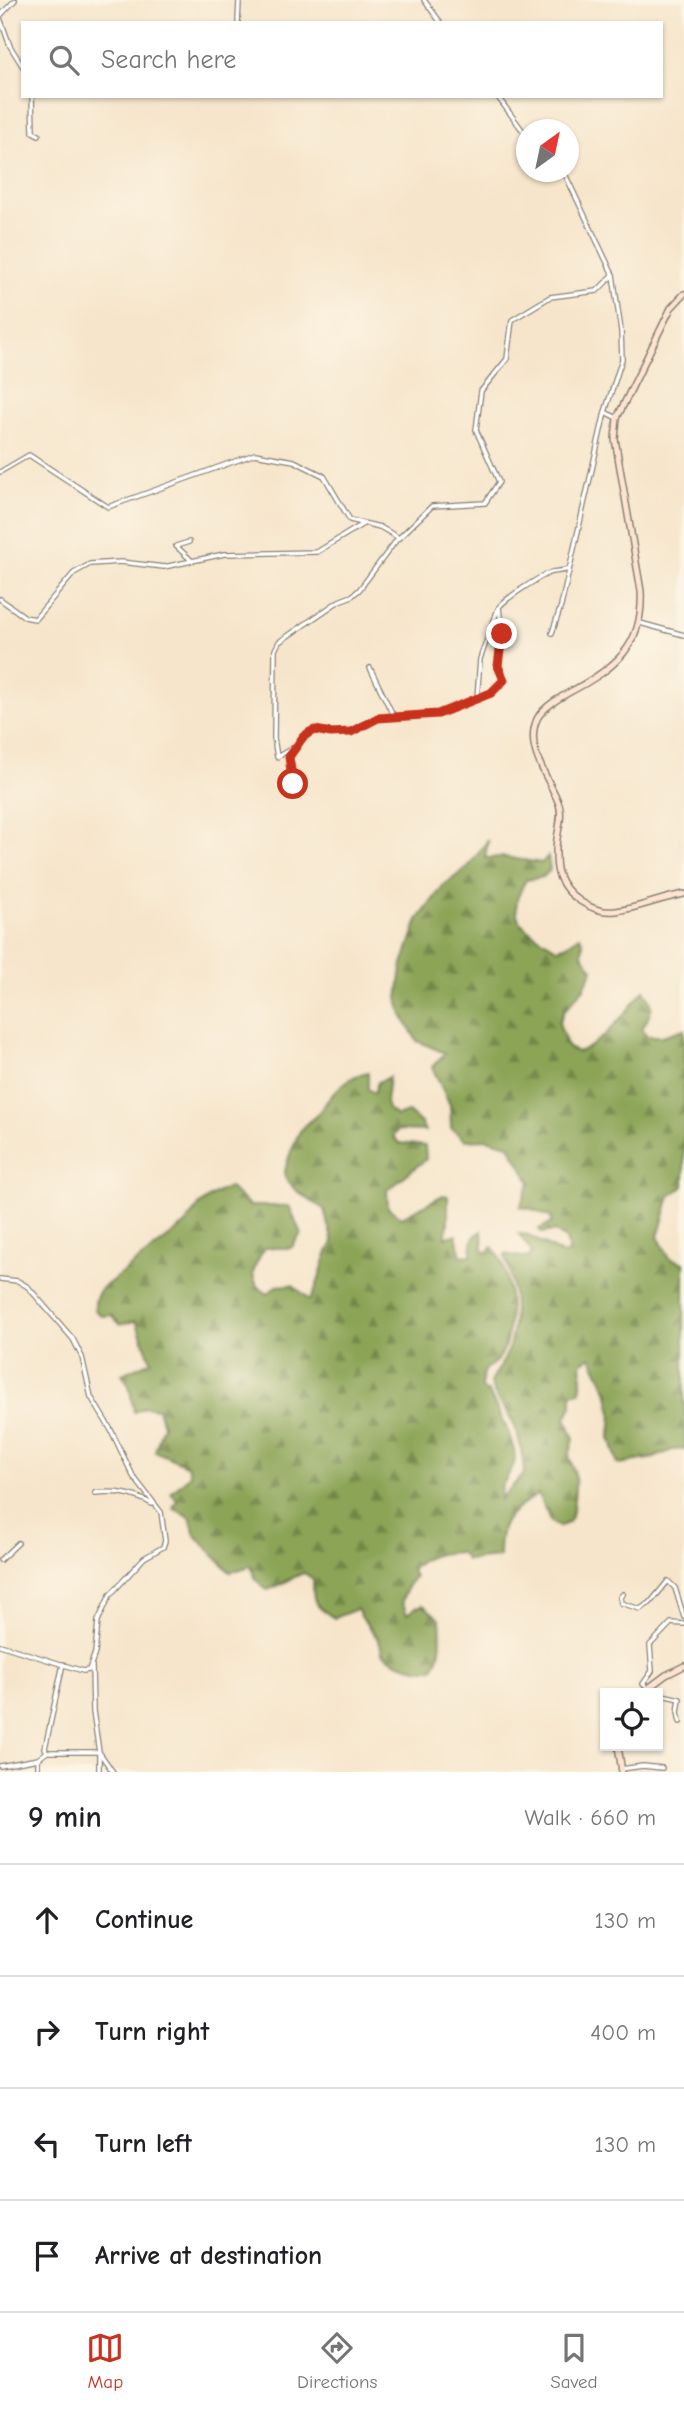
<!DOCTYPE html>
<meta charset="utf-8">
<style>
:root{--surface:#fff;--page:#f6f6f6;--text:#202124;--muted:#757577;--line:#e0e0e0;--accent:#c8321e}
body{margin:0;font-family:"Comic Neue",sans-serif;background:var(--page);color:var(--text)}
.controls{position:absolute;right:21px;bottom:21px;display:grid;overflow:hidden;border-radius:0px;box-shadow:0 2px 5px #0004}
.controls button{width:63px;height:63px;display:grid;place-items:center;padding:0;border:0;border-bottom:2px solid var(--line);background:var(--surface);color:var(--text);font:35px sans-serif}
.compass{position:absolute;left:516px;top:119px;width:63px;height:63px;border-radius:50%;background:var(--surface);box-shadow:0 2px 5px #0004;rotate:33deg}
.stop{position:absolute;width:21px;height:21px;margin:-16px;border:5px solid #c8321e;border-radius:50%;background:#fff}
.stop.end{background:#c8321e;border-color:#fff;box-shadow:0 2px 7px #0008}
.list{margin:0;padding:0;list-style:none}
h2{display:flex;justify-content:space-between;align-items:center;height:91px;margin:0;padding:0 28px;font-size:30px}
h2 small{font-size:23px;font-weight:400;color:var(--muted)}
.list li{display:grid;grid-template-columns:46px 1fr auto;gap:21px;align-items:center;box-sizing:border-box;height:112px;padding:0 28px;border-top:2px solid var(--line)}
.list b{display:block;font-size:26px;white-space:nowrap}
.list em{font-size:23px;font-style:normal;color:var(--muted)}
.icon{flex:none;width:38px;height:38px;fill:none;stroke:currentColor;stroke-width:2;stroke-linecap:round;stroke-linejoin:round}
.map{position:relative;flex:none;width:684px;height:1772px;overflow:hidden}
.search{position:absolute;background:var(--surface);box-shadow:0 2px 5px #0004;left:21px;right:21px;top:21px;height:77px;display:flex;align-items:center;gap:18px;box-sizing:border-box;padding:0 24px;border-radius:0px;color:var(--muted);font-size:26px}
.sheet{height:539px;background:var(--surface)}
nav{display:flex;justify-content:space-around;align-items:center;box-sizing:border-box;height:98px;border-top:2px solid var(--line);background:var(--surface);font-size:19px;color:var(--muted)}
nav a{display:grid;justify-items:center;gap:4px}
nav .on{color:var(--accent)}
.map>svg:first-child{display:block}
.forest{fill:url(#forest-firs);stroke:#546039;stroke-width:2}
.lines{fill:none;stroke-linecap:round;stroke-linejoin:round}
.minor-casing{stroke:#898074;stroke-width:6}
.secondary-casing{stroke:#898074;stroke-width:8}
.minor{stroke:#fff;stroke-width:3.5}
.secondary{stroke:#fde4d1;stroke-width:5}
.route{stroke:#c8321e;stroke-width:9}
</style>
<div class="map">
<svg width="684" height="1772" viewBox="0 0 684 1772">
<defs>
<pattern id="forest-firs" width="22" height="20" patternUnits="userSpaceOnUse" patternTransform="scale(1.75)"><rect width="22" height="20" fill="#8ba456"/><path d="M5 1l3.5 6h-7zM16 11l3.5 6h-7z" fill="#718546"/></pattern>
</defs>
<rect width="100%" height="100%" fill="#fcf5e5"/>
<filter id="ink" filterUnits="userSpaceOnUse"><feTurbulence type="fractalNoise" baseFrequency=".0143" numOctaves="2"/><feDisplacementMap in="SourceGraphic" scale="14" xChannelSelector="R" yChannelSelector="G"/><feConvolveMatrix kernelMatrix="1 2 1 2 8 2 1 2 1" color-interpolation-filters="sRGB"/></filter>
<filter id="wash" filterUnits="userSpaceOnUse"><feTurbulence type="fractalNoise" baseFrequency=".00686" numOctaves="4" result="noise"/><feDisplacementMap in="SourceGraphic" scale="28" xChannelSelector="R" yChannelSelector="G"/><feGaussianBlur stdDeviation="1.57" result="paint"/><feColorMatrix in="noise" values="0 0 0 0 0 0 0 0 0 0 0 0 0 0 0 0 0 1.4 0 .05"/><feComposite in="paint" operator="in"/></filter>
<g filter="url(#wash)">
<rect width="100%" height="100%" fill="#f6e5cb"/>
<path class="forest" d="M488 840 485 858 504 857 542 863 548 856 550 870 543 877 526 880C502 920 525 929 557 948L565 946 580 936 583 943 582 954 593 969 584 988 564 1011 559 1023 568 1048 577 1052C601 1047 627 1010 644 990 656 1008 652 1011 642 1029L647 1036H662L684 1029V1186L670 1196 658 1237 670 1258 684 1263V1449L672 1450 654 1458 618 1464 610 1437 612 1413 607 1390 591 1357 581 1363 582 1377 580 1392 572 1394V1406L566 1418 574 1439 569 1456 576 1477 573 1511 569 1522 559 1527 551 1522 538 1494C509 1515 498 1518 499 1557L466 1560 460 1552C441 1553 423 1554 411 1571L415 1577 408 1585 402 1601 407 1614 415 1608 423 1605 440 1619C441 1635 443 1656 432 1669 415 1670 395 1663 382 1653 380 1633 364 1626 357 1609L334 1618C313 1604 313 1604 313 1579L304 1573C291 1577 280 1587 267 1590L256 1580 251 1566 230 1572 195 1535 190 1517 173 1508 177 1500 171 1493 190 1475 188 1466 155 1451 163 1425 158 1409 144 1407 134 1412 129 1385 122 1374 151 1361 136 1321 120 1324 111 1315 102 1316 95 1310V1300L100 1290 186 1224C197 1204 209 1196 229 1187L250 1206H289L301 1234 291 1248H265C253 1266 245 1281 268 1294L276 1286 293 1285 310 1300C322 1280 321 1260 333 1243L324 1209C314 1203 285 1187 285 1173 285 1165 297 1134 303 1127 307 1122 315 1118 319 1112 332 1094 346 1076 368 1072V1089L374 1093 378 1082 389 1077 386 1102 388 1109 397 1116 408 1112 421 1123 425 1131 398 1130 393 1136 399 1143 425 1146 426 1159 387 1190 388 1208 402 1217 443 1195 448 1196V1225L445 1237 456 1235 461 1256 471 1255C472 1243 471 1237 482 1231L483 1251 488 1252 492 1247C513 1267 514 1328 502 1353 495 1369 480 1362 482 1389L488 1392C496 1407 520 1448 514 1464 508 1477 500 1484 500 1499L524 1474C523 1456 519 1433 510 1417 503 1405 493 1396 490 1382 496 1373 503 1363 507 1353 517 1324 516 1286 505 1256L506 1254 528 1258 532 1253 519 1234 528 1235 564 1255 569 1250 566 1239 554 1231 542 1233 539 1229 551 1223 552 1218 532 1209 520 1207 530 1182 509 1145 486 1139 465 1140 451 1128 450 1105 432 1067 445 1053 417 1041 402 1015 398 1000 402 967 418 920 443 886 468 867Z"/>
</g>
<g filter="url(#ink)">
<g class="lines">
<defs>
<g id="minor">
<polyline points="424,0 441,23"/>
<polyline points="0,16 15,0"/>
<polyline points="0,18 10,46 23,67"/>
<polyline points="238,23 239,0"/>
<polyline points="32,96 33,132 39,135"/>
<polyline points="497,96 526,135"/>
<polyline points="605,412 617,418"/>
<polyline points="0,472 29,455 108,507 255,454 294,461 324,476 350,520 380,527 399,538 432,506 485,503 499,482 476,430 481,391 507,359 512,320 550,297 597,291 613,275"/>
<polyline points="189,542 176,546 192,561 224,554 317,552 363,524"/>
<polyline points="0,599 25,617 35,619 74,573 90,564 121,562 164,567 192,561"/>
<polyline points="640,623 684,635"/>
<polyline points="552,633 561,606 605,412 622,359 621,331 613,275 564,172"/>
<polyline points="370,668 394,717"/>
<polyline points="477,698 480,659 498,609"/>
<polyline points="294,747 277,757 274,738 275,650 279,642 339,601 352,596 359,590 398,538"/>
<path d="M297 796 289 757 303 737 310 732 315 730 331 733 351 731 378 718 438 714 491 693 504 680 498 666 502 634 499 607C506 598 542 575 552 572 558 571 564 571 569 569"/>
<polyline points="0,1279 18,1281 28,1287 73,1339 82,1357 91,1397 111,1430 133,1476 161,1512 165,1541 163,1547 144,1558 110,1595 98,1621 95,1653 89,1670 83,1671 0,1645"/>
<path d="M95 1493C117 1491 133 1493 152 1504"/>
<polyline points="0,1560 18,1543"/>
<polyline points="623,1594 620,1597 621,1603 640,1609 650,1603 668,1581 675,1588 684,1617"/>
<polyline points="92,1666 93,1711 99,1752 99,1772"/>
<polyline points="654,1693 643,1684 652,1671 650,1645 671,1623 684,1624"/>
<polyline points="658,1694 680,1699 678,1712 680,1722"/>
<polyline points="47,1752 45,1748 47,1739 63,1664"/>
<polyline points="38,1760 38,1772"/>
<polyline points="0,1766 38,1759 47,1752 99,1752 113,1772"/>
<polyline points="621,1769 643,1766 662,1768"/>
</g>
<g id="secondary">
<path d="M684 294 671 308 617 418 615 439 641 591C644 646 615 668 570 692 559 698 543 707 537 719 524 749 549 777 559 804 564 818 555 837 556 852 556 858 556 867 558 873 565 896 593 914 616 911 639 908 661 898 684 894"/>
<polyline points="642,1693 666,1675 684,1666"/>
<polyline points="618,1746 622,1772"/>
</g>
</defs>
<use href="#minor" class="minor-casing"/>
<use href="#secondary" class="secondary-casing"/>
<use href="#minor" class="minor"/>
<use href="#secondary" class="secondary"/>
</g>
</g>
<g class="lines" filter="url(#ink)">
<polyline class="route" points="293,784 289,757 303,737 310,732 315,730 331,733 351,732 378,718 438,714 491,693 504,680 498,666 502,634"/>
</g>
</svg>
<div class="controls">
<button><svg class="icon" aria-label="locate" viewBox="0 0 24 24"><circle cx="12" cy="12" r="6"/><path d="M12 2v4M12 18v4M2 12h4M18 12h4"/></svg></button>
</div>
<svg class="compass" viewBox="-18 -18 36 36"><path d="M0-13l5 13h-10z" fill="#e53935"/><path d="M0 13l5-13h-10z" fill="#757577"/></svg>
<div class="stop" style="left:293px;top:784px"></div>
<div class="stop end" style="left:502px;top:634px"></div>
<div class="search"><svg class="icon" aria-label="search" viewBox="0 0 24 24"><circle cx="10" cy="10" r="6"/><path d="M15 15l6 6"/></svg>Search here</div>
</div>
<section class="sheet">
<h2>9 min<small>Walk · 660 m</small></h2>
<ul class="list">
<li><svg class="icon" aria-label="ahead" viewBox="0 0 24 24"><path d="M12 20V5M6 11l6-6 6 6"/></svg><div><b>Continue</b></div><em>130 m</em></li>
<li><svg class="icon" aria-label="right" viewBox="0 0 24 24"><path d="M7 20v-9h11M14 6l5 5-5 5"/></svg><div><b>Turn right</b></div><em>400 m</em></li>
<li><svg class="icon" aria-label="left" viewBox="0 0 24 24"><path d="M17 20v-9H6M10 6l-5 5 5 5"/></svg><div><b>Turn left</b></div><em>130 m</em></li>
<li><svg class="icon" aria-label="arrive" viewBox="0 0 24 24"><path d="M6 21V4h12l-3 4 3 4H6"/></svg><div><b>Arrive at destination</b></div></li>
</ul>
</section>
<nav>
<a class="on"><svg class="icon" aria-label="map" viewBox="0 0 24 24"><path d="M3 6l6-2 6 2 6-2v14l-6 2-6-2-6 2zM9 4v14M15 6v14"/></svg>Map</a>
<a><svg class="icon" aria-label="directions" viewBox="0 0 24 24"><path d="M12 3l9 9-9 9-9-9zM9 14v-3h6M13 9l2 2-2 2"/></svg>Directions</a>
<a><svg class="icon" aria-label="saved" viewBox="0 0 24 24"><path d="M7 4h10v16l-5-4-5 4z"/></svg>Saved</a>
</nav>
